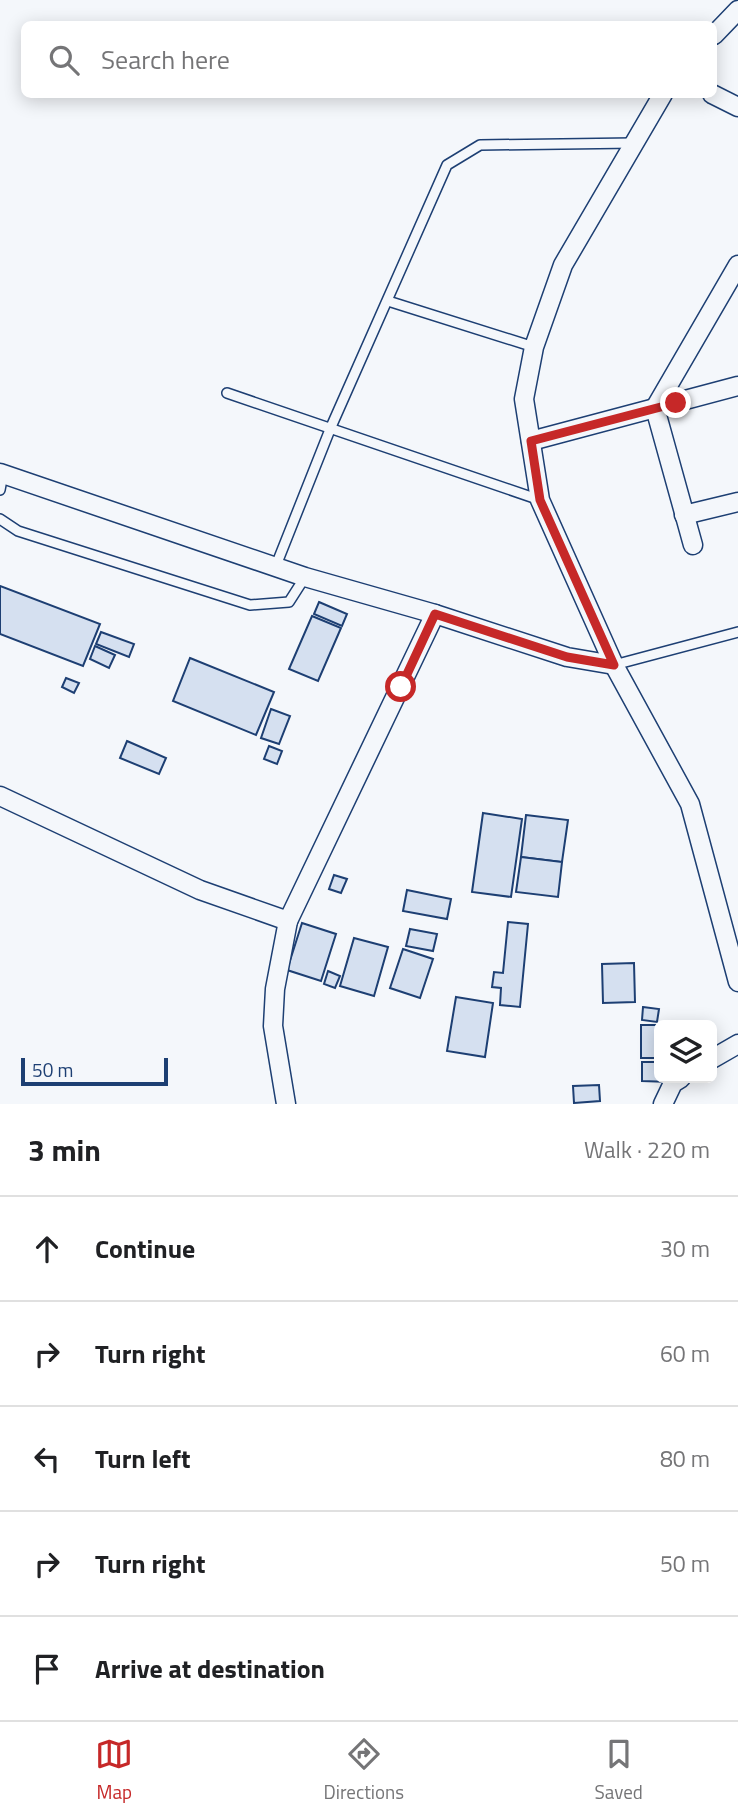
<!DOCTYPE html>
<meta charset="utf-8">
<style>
:root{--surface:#fff;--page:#f6f6f6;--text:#202124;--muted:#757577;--line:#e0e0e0;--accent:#c62828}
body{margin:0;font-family:"Titillium Web",sans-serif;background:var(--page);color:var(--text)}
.controls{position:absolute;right:21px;bottom:21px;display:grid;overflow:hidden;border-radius:10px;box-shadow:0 4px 18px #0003}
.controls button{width:63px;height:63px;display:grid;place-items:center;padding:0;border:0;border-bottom:2px solid var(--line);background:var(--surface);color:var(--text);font:35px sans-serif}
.scale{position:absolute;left:21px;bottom:18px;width:147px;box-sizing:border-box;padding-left:7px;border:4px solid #1d3f73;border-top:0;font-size:19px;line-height:24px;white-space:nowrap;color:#1d3f73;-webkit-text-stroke:5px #f4f7fb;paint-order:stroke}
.stop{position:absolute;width:21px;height:21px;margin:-16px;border:5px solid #c62828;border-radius:50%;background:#fff}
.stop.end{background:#c62828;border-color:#fff;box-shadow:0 2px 7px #0008}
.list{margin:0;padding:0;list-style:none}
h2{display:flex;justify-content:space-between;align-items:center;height:91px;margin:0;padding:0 28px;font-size:30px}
h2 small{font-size:23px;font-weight:400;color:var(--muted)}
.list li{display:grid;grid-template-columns:46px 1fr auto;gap:21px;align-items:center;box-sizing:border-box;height:105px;padding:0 28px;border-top:2px solid var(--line)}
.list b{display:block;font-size:26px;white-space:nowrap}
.list em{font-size:23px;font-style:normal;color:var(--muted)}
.icon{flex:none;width:38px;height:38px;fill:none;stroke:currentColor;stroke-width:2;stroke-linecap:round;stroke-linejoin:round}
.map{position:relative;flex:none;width:738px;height:1104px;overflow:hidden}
.search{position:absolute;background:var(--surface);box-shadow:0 4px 18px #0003;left:21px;right:21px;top:21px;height:77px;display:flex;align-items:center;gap:18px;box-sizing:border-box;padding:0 24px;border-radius:10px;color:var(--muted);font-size:26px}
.sheet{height:616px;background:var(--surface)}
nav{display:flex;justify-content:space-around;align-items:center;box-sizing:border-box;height:98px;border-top:2px solid var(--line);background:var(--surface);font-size:19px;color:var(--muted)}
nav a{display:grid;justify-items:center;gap:4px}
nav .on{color:var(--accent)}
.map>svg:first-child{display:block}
.building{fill:#d5e0f0;stroke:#1d3f73;stroke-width:2}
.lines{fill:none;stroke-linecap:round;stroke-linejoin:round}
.service-casing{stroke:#1d3f73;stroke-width:12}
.minor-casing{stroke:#1d3f73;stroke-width:21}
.service{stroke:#f4f7fb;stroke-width:9}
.minor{stroke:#f4f7fb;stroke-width:18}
.route{stroke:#c62828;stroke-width:9}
</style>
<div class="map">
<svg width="738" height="1104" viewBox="0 0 738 1104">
<rect width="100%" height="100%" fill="#f4f7fb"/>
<g class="building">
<polygon points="0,586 100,624 83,666 0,634"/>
<polygon points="319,602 347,614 342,626 314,614"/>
<polygon points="312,616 341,628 318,681 289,669"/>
<polygon points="101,632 134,644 129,657 96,644"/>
<polygon points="95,646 115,655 109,668 90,659"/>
<polygon points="190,658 274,692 256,735 173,701"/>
<polygon points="66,678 79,683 74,693 62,687"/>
<polygon points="271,709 290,716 279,744 261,738"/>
<polygon points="127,741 166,758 159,774 120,758"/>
<polygon points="269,746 282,751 277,764 264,759"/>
<polygon points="483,813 522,819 511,897 472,892"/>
<polygon points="526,815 568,820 562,862 521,857"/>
<polygon points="521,857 562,862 558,897 516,892"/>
<polygon points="334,875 347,879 341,893 329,889"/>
<polygon points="407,890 451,899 447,919 403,911"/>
<polygon points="508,922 528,924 520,1007 500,1005 501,988 492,987 494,972 503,973"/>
<polygon points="302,923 336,934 321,981 287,970"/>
<polygon points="410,929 437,934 433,951 406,946"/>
<polygon points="354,938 388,947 374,996 340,986"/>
<polygon points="403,949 433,959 420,998 390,988"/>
<polygon points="634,963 635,1002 603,1003 602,964"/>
<polygon points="328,971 340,976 335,988 324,984"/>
<polygon points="456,997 493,1003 485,1057 447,1051"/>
<polygon points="643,1007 659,1009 657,1022 642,1020"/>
<polygon points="641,1025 667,1025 659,1025 659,1058 641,1058"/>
<polygon points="642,1062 659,1062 659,1078 670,1078 670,1082 642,1081"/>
<polygon points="599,1085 600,1101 574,1103 573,1086"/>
</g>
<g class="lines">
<defs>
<g id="service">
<polyline points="388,301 534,347"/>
<polyline points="227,393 540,500"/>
<polyline points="0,490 3,474"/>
<polyline points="0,519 18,531 250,605 289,602 305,577"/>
<polyline points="275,568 331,427 447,165 480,145 634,143"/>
<polyline points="614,665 738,632"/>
</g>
<g id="minor">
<polyline points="714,35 738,10"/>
<polyline points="663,94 563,265 534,347 524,399 540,500 614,665 690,804 738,982"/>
<polyline points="712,94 738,107"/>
<polyline points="531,441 738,386"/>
<polyline points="0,473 305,577 435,614 567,657 614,665"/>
<polyline points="684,515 738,502"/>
<polyline points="693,545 655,408 738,265"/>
<polyline points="0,796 200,890 288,921 435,614"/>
<polyline points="712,1059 738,1044"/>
<polyline points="286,1104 273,1026 275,989 288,921"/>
<polyline points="663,1104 673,1083 681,1078"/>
</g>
</defs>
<use href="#service" class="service-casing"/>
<use href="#minor" class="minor-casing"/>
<use href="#service" class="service"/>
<use href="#minor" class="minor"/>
</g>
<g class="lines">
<polyline class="route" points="401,687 435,614 567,657 614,665 540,500 531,441 676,403"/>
</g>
</svg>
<div class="controls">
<button><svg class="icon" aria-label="layers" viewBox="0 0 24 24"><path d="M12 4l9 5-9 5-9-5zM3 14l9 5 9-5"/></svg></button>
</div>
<div class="scale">50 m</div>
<div class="stop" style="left:401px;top:687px"></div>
<div class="stop end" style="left:676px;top:403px"></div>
<div class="search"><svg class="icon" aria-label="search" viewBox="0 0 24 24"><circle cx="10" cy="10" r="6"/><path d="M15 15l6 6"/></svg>Search here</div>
</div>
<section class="sheet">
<h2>3 min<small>Walk · 220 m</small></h2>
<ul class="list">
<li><svg class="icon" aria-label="ahead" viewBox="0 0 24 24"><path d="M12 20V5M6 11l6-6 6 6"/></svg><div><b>Continue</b></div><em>30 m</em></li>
<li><svg class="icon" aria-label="right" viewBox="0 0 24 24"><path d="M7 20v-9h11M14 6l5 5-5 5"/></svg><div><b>Turn right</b></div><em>60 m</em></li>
<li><svg class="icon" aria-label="left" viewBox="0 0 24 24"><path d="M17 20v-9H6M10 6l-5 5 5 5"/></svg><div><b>Turn left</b></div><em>80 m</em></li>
<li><svg class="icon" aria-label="right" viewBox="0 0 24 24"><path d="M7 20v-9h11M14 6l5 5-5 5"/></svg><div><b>Turn right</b></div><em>50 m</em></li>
<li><svg class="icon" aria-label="arrive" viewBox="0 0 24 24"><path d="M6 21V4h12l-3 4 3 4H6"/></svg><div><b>Arrive at destination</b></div></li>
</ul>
</section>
<nav>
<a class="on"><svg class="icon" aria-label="map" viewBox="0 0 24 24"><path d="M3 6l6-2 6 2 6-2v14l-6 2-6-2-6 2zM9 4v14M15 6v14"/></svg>Map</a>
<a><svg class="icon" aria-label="directions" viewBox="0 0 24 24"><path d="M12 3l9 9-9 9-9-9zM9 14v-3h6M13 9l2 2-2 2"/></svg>Directions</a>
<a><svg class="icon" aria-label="saved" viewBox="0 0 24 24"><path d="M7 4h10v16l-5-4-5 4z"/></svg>Saved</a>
</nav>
